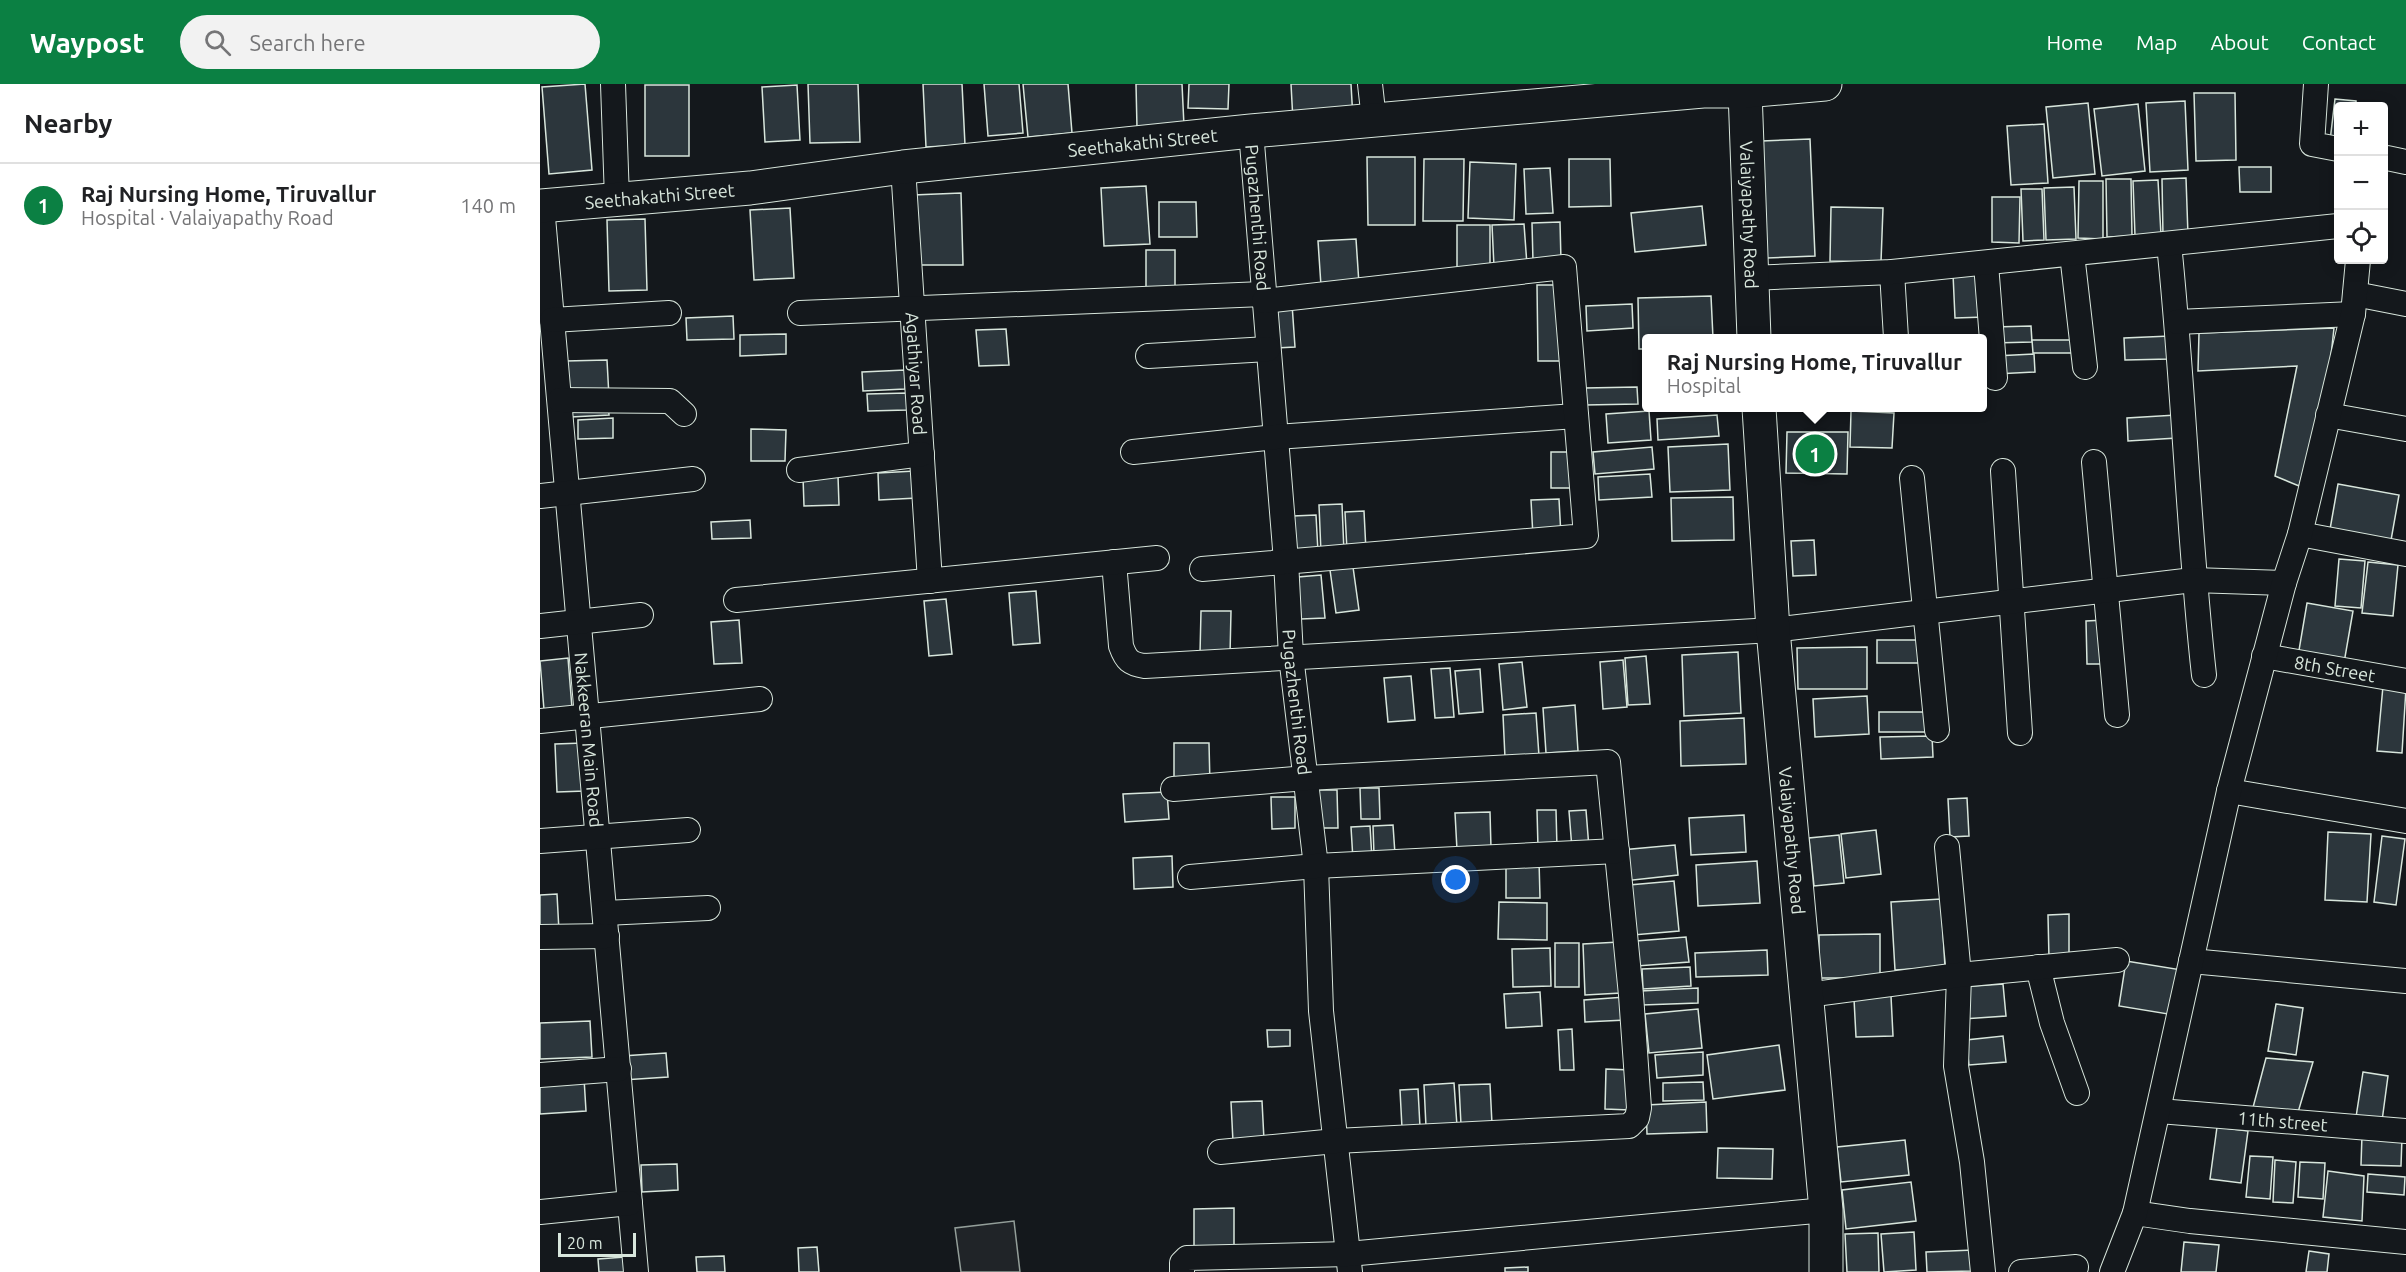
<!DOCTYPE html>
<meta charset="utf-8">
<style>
:root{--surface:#fff;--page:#f2f2f2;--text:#202124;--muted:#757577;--line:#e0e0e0;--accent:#0b8043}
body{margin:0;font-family:Ubuntu,sans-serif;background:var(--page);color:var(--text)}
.controls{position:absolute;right:18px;top:18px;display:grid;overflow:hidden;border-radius:6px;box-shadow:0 3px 15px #0003}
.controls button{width:54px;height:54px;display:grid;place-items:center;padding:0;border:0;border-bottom:2px solid var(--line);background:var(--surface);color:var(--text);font:30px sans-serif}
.scale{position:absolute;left:18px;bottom:15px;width:78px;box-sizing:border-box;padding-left:6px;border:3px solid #d8e6dc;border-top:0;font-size:16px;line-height:21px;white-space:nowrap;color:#d8e6dc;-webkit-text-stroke:4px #14181c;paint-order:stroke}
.you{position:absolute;left:916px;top:796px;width:21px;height:21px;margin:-15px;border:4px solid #fff;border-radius:50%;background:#1a73e8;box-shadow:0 0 0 9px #1a73e833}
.badge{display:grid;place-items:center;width:39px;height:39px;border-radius:50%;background:var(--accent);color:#fff;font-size:20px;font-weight:700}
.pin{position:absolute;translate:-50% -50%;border:3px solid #fff;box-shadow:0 2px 6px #0006}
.popup{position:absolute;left:1102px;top:250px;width:345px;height:78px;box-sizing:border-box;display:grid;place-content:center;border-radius:6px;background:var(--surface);filter:drop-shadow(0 2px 4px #0005);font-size:20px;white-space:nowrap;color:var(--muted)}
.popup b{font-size:22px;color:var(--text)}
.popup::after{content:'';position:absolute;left:50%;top:100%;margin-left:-12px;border:12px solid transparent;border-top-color:var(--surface)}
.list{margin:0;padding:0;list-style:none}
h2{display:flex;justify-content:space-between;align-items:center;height:78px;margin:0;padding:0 24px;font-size:26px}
h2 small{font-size:20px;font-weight:400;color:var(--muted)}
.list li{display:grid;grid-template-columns:39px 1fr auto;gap:18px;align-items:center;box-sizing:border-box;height:84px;padding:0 24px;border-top:2px solid var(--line)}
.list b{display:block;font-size:22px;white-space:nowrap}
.list p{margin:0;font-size:20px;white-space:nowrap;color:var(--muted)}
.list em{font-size:20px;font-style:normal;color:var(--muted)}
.icon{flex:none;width:33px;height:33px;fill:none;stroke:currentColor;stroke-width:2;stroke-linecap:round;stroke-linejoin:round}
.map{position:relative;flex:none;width:1866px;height:1188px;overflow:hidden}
header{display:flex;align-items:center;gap:36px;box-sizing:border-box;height:84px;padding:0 30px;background:var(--accent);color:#fff}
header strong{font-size:28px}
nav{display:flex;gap:33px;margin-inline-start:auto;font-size:21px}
.search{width:420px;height:54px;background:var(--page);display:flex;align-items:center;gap:15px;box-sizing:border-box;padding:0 21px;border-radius:33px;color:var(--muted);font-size:22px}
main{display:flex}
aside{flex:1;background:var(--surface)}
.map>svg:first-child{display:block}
.green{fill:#202428;stroke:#939e99;stroke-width:1.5}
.building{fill:#2c363c;stroke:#d8e6dc;stroke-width:1.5}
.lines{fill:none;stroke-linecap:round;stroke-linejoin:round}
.street-casing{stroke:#d8e6dc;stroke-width:26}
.secondary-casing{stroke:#d8e6dc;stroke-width:35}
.street{stroke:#14181c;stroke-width:24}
.secondary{stroke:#14181c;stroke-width:33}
.labels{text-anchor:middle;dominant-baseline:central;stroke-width:4.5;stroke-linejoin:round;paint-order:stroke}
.street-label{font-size:18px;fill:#d8e6dc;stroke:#14181c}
</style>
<header>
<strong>Waypost</strong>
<div class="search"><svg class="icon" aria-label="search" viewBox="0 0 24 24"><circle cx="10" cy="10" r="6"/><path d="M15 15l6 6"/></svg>Search here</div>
<nav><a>Home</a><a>Map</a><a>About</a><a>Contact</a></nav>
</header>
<main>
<aside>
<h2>Nearby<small></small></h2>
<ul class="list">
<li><span class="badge">1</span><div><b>Raj Nursing Home, Tiruvallur</b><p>Hospital · Valaiyapathy Road</p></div><em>140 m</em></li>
</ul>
</aside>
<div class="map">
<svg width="1866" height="1188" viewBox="0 0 1866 1188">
<rect width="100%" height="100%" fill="#14181c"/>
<polygon class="green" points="474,1137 480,1188 421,1188 415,1144"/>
<g class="building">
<polygon points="45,0 52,86 9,90 2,3"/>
<polygon points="268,0 318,0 320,58 270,59"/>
<polygon points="383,0 422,0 425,61 386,63"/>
<polygon points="444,0 479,0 483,49 448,52"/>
<polygon points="483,0 528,0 532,49 488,53"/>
<polygon points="596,0 642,0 644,42 597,44"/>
<polygon points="649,0 689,0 688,25 648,24"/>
<polygon points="751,0 811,0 813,35 753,37"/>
<rect x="105" y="1" width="44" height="71"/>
<polygon points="257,1 260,56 225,58 222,3"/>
<polygon points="1654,9 1695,9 1696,76 1656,77"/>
<polygon points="1795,15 1816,17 1816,22 1798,22 1798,58 1790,57"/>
<polygon points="1645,17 1648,86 1610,88 1606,19"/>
<polygon points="1548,19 1555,90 1513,94 1506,23"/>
<polygon points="1598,20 1605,87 1562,92 1554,25"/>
<polygon points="1504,40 1508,99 1471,101 1467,42"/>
<polygon points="1270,55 1275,172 1227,174 1222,57"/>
<polygon points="827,73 875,73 875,141 828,141"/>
<polygon points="884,75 924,75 923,137 883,137"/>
<polygon points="1029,75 1070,75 1071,122 1029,123"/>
<polygon points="930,78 976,80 974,136 928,134"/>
<polygon points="1699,83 1731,83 1731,108 1700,108"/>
<polygon points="1010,84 1013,129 986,130 984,85"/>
<polygon points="1646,94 1648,151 1623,152 1622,95"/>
<polygon points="1566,95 1591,95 1592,152 1567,153"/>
<polygon points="1618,96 1621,151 1595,152 1593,97"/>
<polygon points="1539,97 1563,97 1563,155 1538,154"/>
<polygon points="606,102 610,160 564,162 561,104"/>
<polygon points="1534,103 1536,155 1506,156 1504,104"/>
<polygon points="1481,105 1502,105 1504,156 1483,157"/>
<polygon points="421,109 423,181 375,181 373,111"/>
<polygon points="1452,113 1480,113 1479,159 1452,158"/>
<polygon points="619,118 656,118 657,153 619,153"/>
<polygon points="1162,122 1166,161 1095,168 1091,129"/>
<polygon points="1291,123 1343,124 1341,178 1290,177"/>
<polygon points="250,124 254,194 214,196 210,126"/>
<polygon points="105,135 107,206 69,207 67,136"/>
<polygon points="1020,138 1021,177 993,178 992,139"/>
<polygon points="984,140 987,181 954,183 952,141"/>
<rect x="917" y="141" width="33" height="44"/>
<polygon points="816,155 819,200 781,202 778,157"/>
<rect x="606" y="166" width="29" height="44"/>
<polygon points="1444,189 1445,233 1415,234 1413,190"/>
<polygon points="997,201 1021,201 1023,277 998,277"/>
<polygon points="1171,212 1173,254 1107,254 1107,265 1099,265 1098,214"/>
<polygon points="752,220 755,263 736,264 734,221"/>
<polygon points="1092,220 1093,244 1047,247 1046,222"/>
<polygon points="193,232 194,255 147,256 146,234"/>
<polygon points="1491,242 1492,258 1453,259 1453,243"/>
<polygon points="1794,244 1788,299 1759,402 1735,392 1757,282 1658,287 1659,249"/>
<polygon points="466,245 469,281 439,282 436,246"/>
<polygon points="246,250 246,270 200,272 200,251"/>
<polygon points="1630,252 1630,275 1585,276 1584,254"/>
<polygon points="1492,256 1532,256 1532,269 1493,269"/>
<polygon points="1494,270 1495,288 1456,290 1455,272"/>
<polygon points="67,276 69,313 27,315 26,277"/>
<polygon points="365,286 365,305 323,307 322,288"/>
<polygon points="1097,303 1098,320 1045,321 1045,304"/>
<polygon points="367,309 367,326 328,327 327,310"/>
<polygon points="68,317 69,331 31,333 30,319"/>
<polygon points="1109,327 1111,356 1068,359 1066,330"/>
<polygon points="1311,327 1354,329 1352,364 1310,363"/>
<polygon points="1177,331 1179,352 1118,356 1117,335"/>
<polygon points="1636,331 1637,354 1588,357 1587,334"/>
<polygon points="73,334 73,354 38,355 38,336"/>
<polygon points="211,345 246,346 245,377 211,377"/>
<polygon points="1247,348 1308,348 1307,390 1246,389"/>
<polygon points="1188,360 1190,406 1130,408 1128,363"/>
<polygon points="1112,363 1114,385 1055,390 1053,368"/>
<polygon points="1011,368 1035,368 1034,404 1011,404"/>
<polygon points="375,387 377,414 339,416 338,389"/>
<polygon points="1110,390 1112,413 1059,416 1058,393"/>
<polygon points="298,392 299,421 264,422 263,393"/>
<polygon points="1798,400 1859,411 1850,462 1789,451"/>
<polygon points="1193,413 1194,456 1132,457 1131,414"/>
<polygon points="1019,415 1021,452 993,453 991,416"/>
<polygon points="802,420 804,468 781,469 779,421"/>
<polygon points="824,427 826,467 807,467 805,428"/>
<polygon points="776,431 778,468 754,469 753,432"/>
<polygon points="210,436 211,454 172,455 171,438"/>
<polygon points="1274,456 1276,491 1253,492 1251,457"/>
<polygon points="1799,475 1825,477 1821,524 1795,522"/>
<polygon points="1828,478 1858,481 1853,532 1822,529"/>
<polygon points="813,483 819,526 796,529 790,486"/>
<polygon points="781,491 785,534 761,535 758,493"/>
<polygon points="496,507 500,559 473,561 469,509"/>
<polygon points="406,515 412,570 389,572 384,517"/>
<polygon points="1767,519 1813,527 1804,579 1758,572"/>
<polygon points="661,527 691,527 690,571 660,570"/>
<polygon points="199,536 202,579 174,580 171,538"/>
<polygon points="1565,536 1565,580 1547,580 1546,537"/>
<rect x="1337" y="556" width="44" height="23"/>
<polygon points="1327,563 1327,605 1258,605 1257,564"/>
<polygon points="1198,568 1201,629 1144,632 1142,571"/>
<polygon points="1106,572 1110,620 1088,621 1085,574"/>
<polygon points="28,574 32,624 4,626 0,577"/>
<polygon points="1083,576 1087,623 1063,625 1060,578"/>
<polygon points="982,578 987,623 963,626 959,580"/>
<polygon points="910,584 914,633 895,634 891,585"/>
<polygon points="940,585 943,628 919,630 915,587"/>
<polygon points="871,592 875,636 848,638 844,594"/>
<polygon points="1843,602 1866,604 1862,669 1837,667"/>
<polygon points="1327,612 1329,650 1275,653 1273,615"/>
<polygon points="1035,621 1038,667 1006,669 1003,624"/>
<rect x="1339" y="628" width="46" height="20"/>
<polygon points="996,629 999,672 965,674 963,631"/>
<polygon points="1204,634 1206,680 1141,682 1140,637"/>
<polygon points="1392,652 1393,673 1341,675 1340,653"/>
<polygon points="43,659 45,707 17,708 15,660"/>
<polygon points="634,659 669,659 670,701 634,702"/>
<polygon points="820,704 839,704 840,735 821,735"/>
<polygon points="779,706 797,706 798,744 781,744"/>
<polygon points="627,708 629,735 585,738 583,710"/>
<polygon points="731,713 755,713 755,744 732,745"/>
<polygon points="1427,714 1429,752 1410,753 1408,715"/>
<polygon points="997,726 1016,726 1017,764 998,764"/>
<polygon points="1046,726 1049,764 1032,765 1029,727"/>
<polygon points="950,728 951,764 917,766 915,729"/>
<polygon points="1204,731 1206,768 1151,771 1149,734"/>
<polygon points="853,741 855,770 834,771 833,742"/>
<polygon points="830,742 832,775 813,776 811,743"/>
<polygon points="1336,746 1341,790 1306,794 1301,750"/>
<polygon points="1788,748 1831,750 1827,818 1785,816"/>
<polygon points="1299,751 1304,799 1274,802 1269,754"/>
<polygon points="1842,752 1865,755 1856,821 1834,818"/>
<polygon points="1135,761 1138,791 1084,797 1081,766"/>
<polygon points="632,772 633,803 594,805 593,774"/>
<polygon points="966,776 999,776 1000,814 966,814"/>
<polygon points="1217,777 1220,819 1158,822 1156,781"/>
<polygon points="1134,797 1139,847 1093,851 1089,801"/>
<polygon points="17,810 19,847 0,847 0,811"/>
<polygon points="1401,815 1405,883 1355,886 1351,818"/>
<polygon points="959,818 1007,819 1007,856 958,855"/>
<polygon points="1529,830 1529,875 1509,875 1508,831"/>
<polygon points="1340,850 1340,894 1279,894 1279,851"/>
<polygon points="1146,853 1149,878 1097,882 1096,857"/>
<polygon points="1079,858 1081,909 1045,911 1043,860"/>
<rect x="1015" y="859" width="24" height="44"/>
<polygon points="1010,864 1011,902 973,903 972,865"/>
<polygon points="1227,866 1228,891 1156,893 1155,869"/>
<polygon points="1586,877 1642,886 1634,931 1579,922"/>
<polygon points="1150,883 1151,902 1103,905 1102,885"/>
<polygon points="1463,900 1466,932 1423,935 1420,903"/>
<polygon points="1158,904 1158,919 1102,921 1101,907"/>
<polygon points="1000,908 1002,942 966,944 964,910"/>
<polygon points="1351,912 1353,952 1316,953 1314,915"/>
<polygon points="1085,913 1086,936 1045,938 1044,916"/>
<polygon points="1736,920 1763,924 1756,971 1728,967"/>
<polygon points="1158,925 1162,964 1109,969 1105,930"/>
<polygon points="50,937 52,973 0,975 0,939"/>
<polygon points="1032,945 1034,986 1020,986 1018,946"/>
<polygon points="727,946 750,946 750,962 728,963"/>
<polygon points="1463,952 1466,978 1429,981 1426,956"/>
<polygon points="1239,961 1245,1006 1173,1015 1167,971"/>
<polygon points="1163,968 1163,991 1117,994 1115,971"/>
<polygon points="126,969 128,993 83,996 82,972"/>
<polygon points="1726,974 1773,978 1756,1035 1711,1031"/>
<polygon points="1066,985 1091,986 1090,1026 1065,1025"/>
<polygon points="1823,988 1848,992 1842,1037 1816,1033"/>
<polygon points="44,994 46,1027 0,1030 0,997"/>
<polygon points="1163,998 1164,1016 1123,1017 1123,999"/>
<polygon points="914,999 917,1042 886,1043 884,1001"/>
<polygon points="950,1000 952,1040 921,1041 919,1001"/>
<polygon points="878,1005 880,1043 862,1044 860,1006"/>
<polygon points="722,1017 724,1056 693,1058 691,1018"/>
<polygon points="1166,1018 1167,1048 1107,1050 1106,1021"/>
<polygon points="1677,1043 1708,1047 1701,1099 1670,1095"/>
<polygon points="1822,1051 1862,1053 1861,1082 1821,1081"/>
<polygon points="1365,1056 1369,1091 1301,1098 1297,1063"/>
<polygon points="1178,1064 1233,1065 1232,1095 1177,1094"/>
<polygon points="1710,1072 1733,1073 1730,1115 1706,1113"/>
<polygon points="1735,1076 1756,1078 1753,1119 1733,1118"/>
<polygon points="1760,1078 1785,1079 1783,1115 1758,1113"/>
<polygon points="137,1080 138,1106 102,1108 101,1081"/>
<polygon points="1788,1087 1824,1092 1822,1137 1783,1133"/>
<polygon points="1828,1090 1865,1093 1864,1111 1827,1108"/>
<polygon points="1371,1098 1376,1137 1306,1145 1302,1106"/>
<polygon points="694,1124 694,1163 654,1164 654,1125"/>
<polygon points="1374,1148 1376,1186 1344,1188 1341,1150"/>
<polygon points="1338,1149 1339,1188 1307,1188 1305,1150"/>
<polygon points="1644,1158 1679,1161 1676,1188 1641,1188"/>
<polygon points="277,1163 279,1188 259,1188 258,1164"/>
<polygon points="1433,1166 1433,1187 1387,1188 1386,1168"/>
<polygon points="1769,1167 1789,1170 1787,1188 1766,1188"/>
<polygon points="184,1172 185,1188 157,1188 156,1173"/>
<polygon points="85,1173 86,1188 59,1188 58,1175"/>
<polygon points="988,1183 988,1188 965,1188 965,1184"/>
</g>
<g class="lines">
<defs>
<g id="street">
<polyline points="73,0 77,115"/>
<polyline points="830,0 834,36"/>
<polyline points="1776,0 1772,60 1798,65"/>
<path id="s1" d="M711 47 746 477 751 572 776 782 781 927 810 1188"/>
<polyline points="1847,74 1866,78"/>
<path id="s2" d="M363 83 390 497"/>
<path id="s3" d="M2 122 96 1188"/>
<path d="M1629 160C1644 303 1648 448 1664 591"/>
<polyline points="1532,170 1545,283"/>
<polyline points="1446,180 1455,294"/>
<polyline points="1352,188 1356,254"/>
<polyline points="1210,194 1352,188 1798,142"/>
<polyline points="1815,210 1866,220"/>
<polyline points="260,229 723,210"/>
<polyline points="12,236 129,229"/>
<polyline points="1637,238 1813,230"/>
<polyline points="608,272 728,265"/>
<polyline points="20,316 130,317 144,330"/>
<polyline points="1788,331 1866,345"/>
<polyline points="593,368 736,353 1036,332"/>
<polyline points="1554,378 1577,631"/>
<polyline points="259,386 382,370"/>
<polyline points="1463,387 1480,649"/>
<polyline points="1372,394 1397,646"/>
<polyline points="0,412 153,395"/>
<polyline points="1760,450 1866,470"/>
<path d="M574 478 581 562C586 576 590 580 605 582L1233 546 1653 496 1744 499"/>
<polyline points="662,485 1046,452 1024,183 724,217"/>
<polyline points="196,516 617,474"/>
<polyline points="0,542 101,531"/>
<path id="s4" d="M1724 572 1866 597"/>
<polyline points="0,637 220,615"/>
<polyline points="633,705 767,694 1068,678 1091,911 1099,1024 1097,1034 1089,1042 796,1057 680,1068"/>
<polyline points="1689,707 1866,737"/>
<polyline points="0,757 148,746"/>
<polyline points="1407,763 1419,891 1416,982 1432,1078 1443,1188"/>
<polyline points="650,793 776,782 1077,767"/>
<polyline points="65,829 168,824"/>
<polyline points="0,853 67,852"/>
<polyline points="1651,877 1866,897"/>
<polyline points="1498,883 1512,939 1537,1009"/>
<polyline points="1267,911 1419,891 1577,876"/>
<polyline points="0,991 79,985"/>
<path id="s5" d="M1619 1027 1866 1047"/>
<polyline points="0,1128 90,1119"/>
<polyline points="1595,1129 1650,1137 1866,1158"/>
<polyline points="642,1188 642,1179 647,1174 808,1170 1286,1126"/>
<polyline points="1481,1188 1536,1183"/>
<polyline points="1572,1188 1595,1129 1689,707 1744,499 1760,450 1813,230 1818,176"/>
</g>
<g id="secondary">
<path id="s6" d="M1205 7 1214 254"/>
<path id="s7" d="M0 122 210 104 363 83 711 47 1163 7H1205L1285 0"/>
<path id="s8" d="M1219 324 1233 546 1286 1126V1188"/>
</g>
</defs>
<use href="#street" class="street-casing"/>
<use href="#secondary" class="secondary-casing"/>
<use href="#street" class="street"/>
<use href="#secondary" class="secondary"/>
</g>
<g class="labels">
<g class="street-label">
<text stroke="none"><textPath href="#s7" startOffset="606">Seethakathi Street</textPath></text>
<text stroke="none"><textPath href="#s7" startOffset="120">Seethakathi Street</textPath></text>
<text stroke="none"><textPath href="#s6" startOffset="124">Valaiyapathy Road</textPath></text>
<text stroke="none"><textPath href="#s1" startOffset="87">Pugazhenthi Road</textPath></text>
<text stroke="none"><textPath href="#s2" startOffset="207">Agathiyar Road</textPath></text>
<text stroke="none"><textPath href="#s4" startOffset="72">8th Street</textPath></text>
<text stroke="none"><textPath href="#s1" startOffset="573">Pugazhenthi Road</textPath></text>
<text stroke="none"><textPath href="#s3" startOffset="536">Nakkeeran Main Road</textPath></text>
<text stroke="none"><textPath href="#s8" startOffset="434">Valaiyapathy Road</textPath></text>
<text stroke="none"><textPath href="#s5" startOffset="124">11th street</textPath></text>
</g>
</g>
</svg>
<div class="controls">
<button>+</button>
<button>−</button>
<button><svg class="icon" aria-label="locate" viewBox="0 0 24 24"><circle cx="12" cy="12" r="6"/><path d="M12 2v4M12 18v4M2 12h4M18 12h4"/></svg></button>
</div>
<div class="scale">20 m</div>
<div class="you"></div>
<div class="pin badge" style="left:1275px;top:370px">1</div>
<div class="popup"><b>Raj Nursing Home, Tiruvallur</b>Hospital</div>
</div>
</main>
